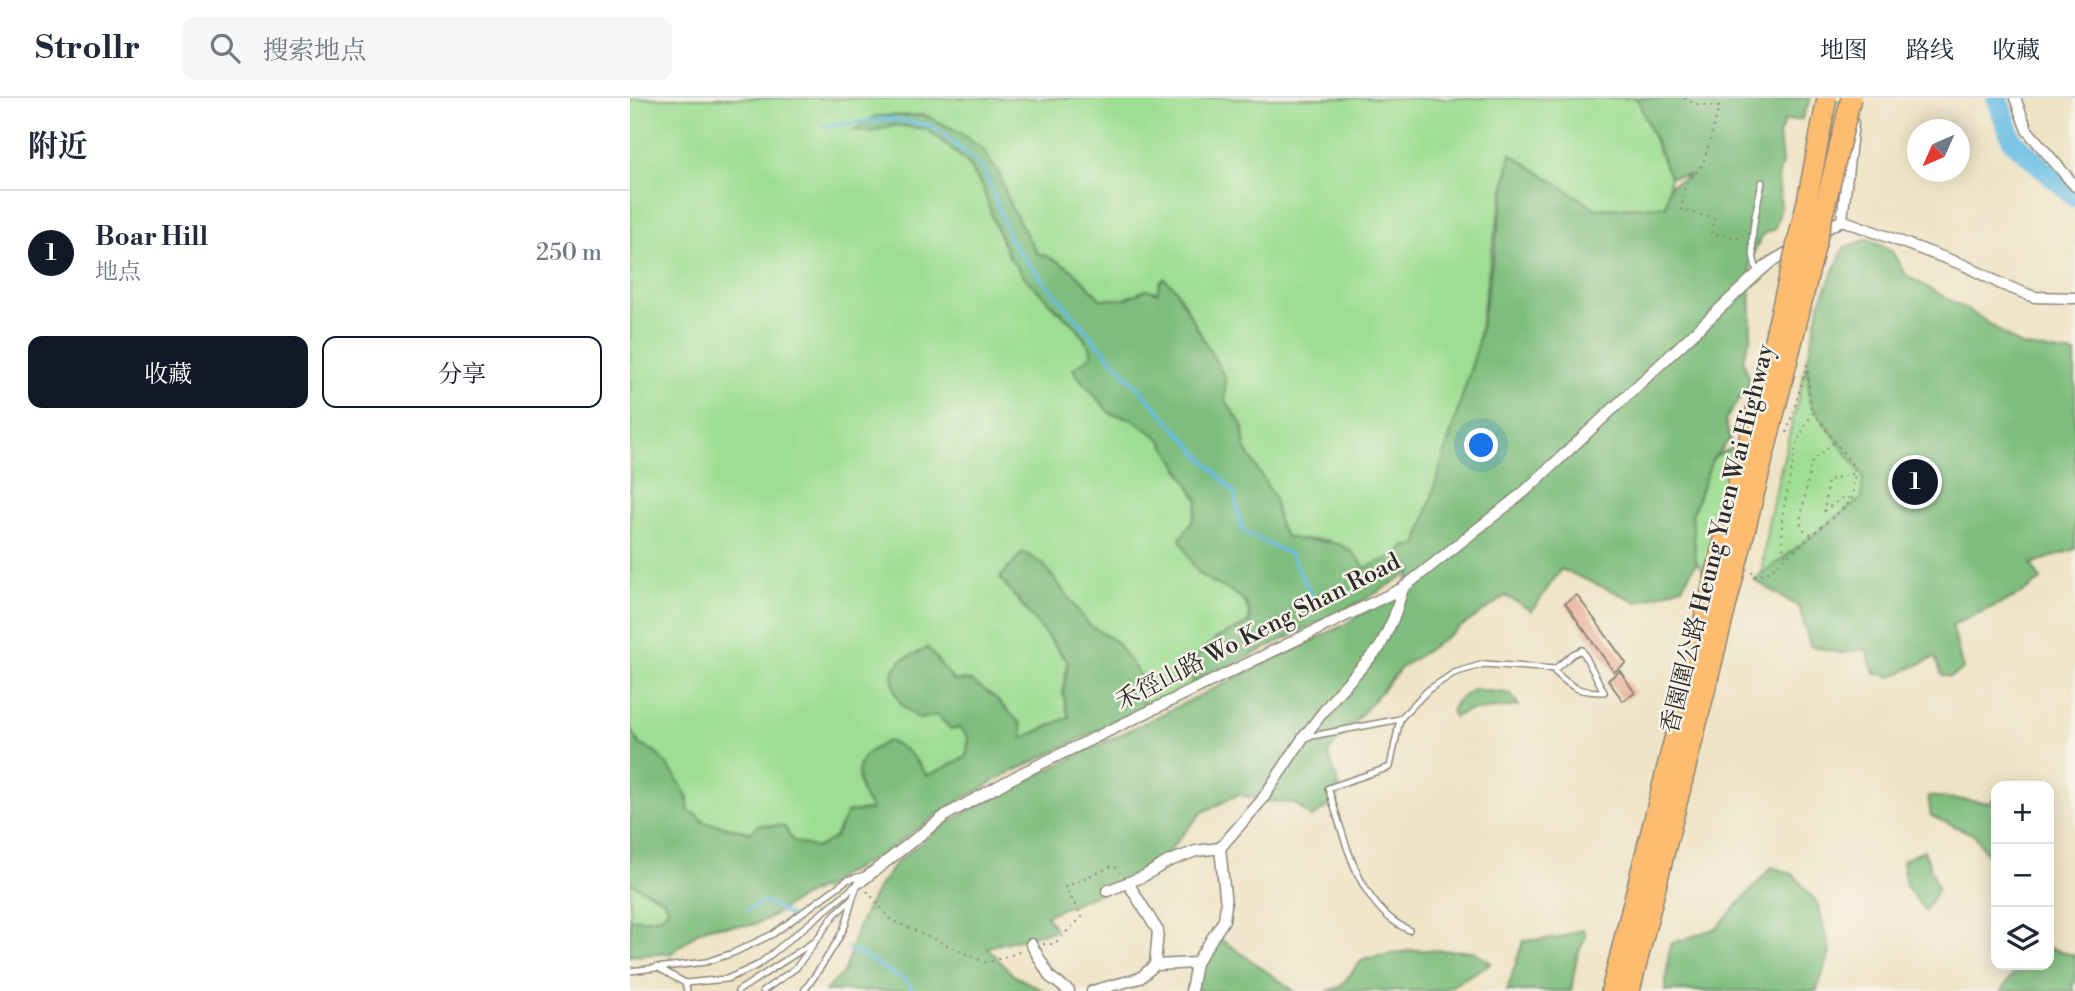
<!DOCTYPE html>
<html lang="zh">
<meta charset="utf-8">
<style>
:root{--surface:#fff;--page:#f6f6f7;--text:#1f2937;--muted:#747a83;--line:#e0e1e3;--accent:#111827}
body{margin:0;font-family:"Libre Bodoni","Noto Serif SC",serif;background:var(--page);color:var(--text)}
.controls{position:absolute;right:21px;bottom:21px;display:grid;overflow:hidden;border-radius:14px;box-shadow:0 4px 18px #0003}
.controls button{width:63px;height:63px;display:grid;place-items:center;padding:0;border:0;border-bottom:2px solid var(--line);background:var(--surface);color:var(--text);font:35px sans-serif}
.compass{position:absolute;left:1277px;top:21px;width:63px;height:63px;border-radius:50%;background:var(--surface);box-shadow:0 4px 18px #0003;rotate:225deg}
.you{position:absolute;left:852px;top:348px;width:24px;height:24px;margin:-18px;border:5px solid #fff;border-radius:50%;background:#1a73e8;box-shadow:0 0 0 10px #1a73e833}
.badge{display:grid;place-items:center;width:46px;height:46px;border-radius:50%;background:var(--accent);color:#fff;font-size:23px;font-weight:700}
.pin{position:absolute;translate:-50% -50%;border:4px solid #fff;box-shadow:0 2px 7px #0006}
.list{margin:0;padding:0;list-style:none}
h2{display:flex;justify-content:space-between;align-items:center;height:91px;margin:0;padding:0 28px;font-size:30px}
h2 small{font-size:23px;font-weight:400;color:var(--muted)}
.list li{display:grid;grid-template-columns:46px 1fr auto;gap:21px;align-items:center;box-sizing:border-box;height:126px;padding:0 28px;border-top:2px solid var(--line)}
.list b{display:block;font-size:26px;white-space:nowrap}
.list p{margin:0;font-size:23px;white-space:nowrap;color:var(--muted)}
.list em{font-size:23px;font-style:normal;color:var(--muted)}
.actions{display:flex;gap:14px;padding:21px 28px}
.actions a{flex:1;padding:16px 0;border:2px solid var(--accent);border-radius:14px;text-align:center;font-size:24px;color:var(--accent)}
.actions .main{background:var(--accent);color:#fff}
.icon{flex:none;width:38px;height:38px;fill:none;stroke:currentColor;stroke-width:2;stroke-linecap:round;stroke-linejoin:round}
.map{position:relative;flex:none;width:1445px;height:893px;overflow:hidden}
header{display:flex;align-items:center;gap:42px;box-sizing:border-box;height:98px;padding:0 35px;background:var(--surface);border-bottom:2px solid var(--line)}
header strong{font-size:33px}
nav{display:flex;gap:38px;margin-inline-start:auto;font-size:24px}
.search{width:490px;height:63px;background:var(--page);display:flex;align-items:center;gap:18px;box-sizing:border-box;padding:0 24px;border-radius:14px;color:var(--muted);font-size:26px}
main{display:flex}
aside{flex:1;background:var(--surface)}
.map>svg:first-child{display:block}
.green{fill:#9ede93;stroke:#64845f;stroke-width:2}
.forest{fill:#7ebd7d;stroke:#547454;stroke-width:2}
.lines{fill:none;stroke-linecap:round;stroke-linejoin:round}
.stream{stroke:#69bee5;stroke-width:3.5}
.river{stroke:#69bee5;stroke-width:21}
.building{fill:#e8ab93}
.lane-casing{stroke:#8c8778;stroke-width:8}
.street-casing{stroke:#8c8778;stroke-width:13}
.highway-casing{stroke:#8c8778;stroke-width:22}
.path{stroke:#8c8778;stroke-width:2;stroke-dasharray:2 5;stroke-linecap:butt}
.lane{stroke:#fff;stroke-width:5}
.street{stroke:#fff;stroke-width:10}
.highway{stroke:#fdbc70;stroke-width:19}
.highway-bridge-casing{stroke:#8c8778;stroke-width:22;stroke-linecap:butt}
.highway-bridge{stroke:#fdbc70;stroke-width:19}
.labels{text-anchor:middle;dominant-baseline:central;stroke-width:5;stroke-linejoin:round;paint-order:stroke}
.street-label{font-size:24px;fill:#2b2b2b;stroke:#f7f3e8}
</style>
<header>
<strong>Strollr</strong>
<div class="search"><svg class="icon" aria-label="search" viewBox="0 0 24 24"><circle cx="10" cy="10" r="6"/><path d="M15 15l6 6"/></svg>搜索地点</div>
<nav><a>地图</a><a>路线</a><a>收藏</a></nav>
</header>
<main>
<aside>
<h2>附近<small></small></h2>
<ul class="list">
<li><span class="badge">1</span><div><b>Boar Hill</b><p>地点</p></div><em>250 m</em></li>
</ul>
<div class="actions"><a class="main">收藏</a><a>分享</a></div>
</aside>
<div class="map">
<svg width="1445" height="893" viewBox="0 0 1445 893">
<rect width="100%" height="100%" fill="#f7f3e8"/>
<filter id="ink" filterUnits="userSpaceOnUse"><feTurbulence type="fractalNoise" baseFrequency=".0143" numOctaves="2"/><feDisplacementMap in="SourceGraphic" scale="14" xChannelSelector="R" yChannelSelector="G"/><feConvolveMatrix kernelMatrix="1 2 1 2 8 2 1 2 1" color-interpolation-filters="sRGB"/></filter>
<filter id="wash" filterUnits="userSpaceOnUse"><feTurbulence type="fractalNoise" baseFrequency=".00686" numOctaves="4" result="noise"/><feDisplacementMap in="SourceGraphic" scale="28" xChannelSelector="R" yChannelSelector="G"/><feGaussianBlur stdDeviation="1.57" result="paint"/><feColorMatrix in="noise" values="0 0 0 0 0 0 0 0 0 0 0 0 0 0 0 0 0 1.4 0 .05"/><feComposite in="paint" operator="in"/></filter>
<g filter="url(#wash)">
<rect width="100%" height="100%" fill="#eee3c5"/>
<g class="green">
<path d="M0 0H1007L1040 79 1036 108 966 111 881 57 862 150 847 250 787 447 774 449 765 458 735 470 697 442 662 441 655 438 649 426 644 399 615 350 612 327 595 302V280L545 190 534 181 530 183 528 195 517 191 495 201H470C449 176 438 165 407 155L381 109 369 76 353 52 294 17 241 34 264 27 297 31 336 63 353 90 363 122 379 159 424 210 447 230 461 251 462 257 446 276 481 316 500 320 531 341 568 402 563 422 550 441 582 485C601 489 622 503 619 525L586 540 562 567 563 586 516 609 509 593 516 586 485 543 459 527 413 466 370 480 438 564 433 596 439 619 393 640 341 583 323 582 298 550 307 617 321 631 331 630 339 640 336 659 297 678 287 663 243 712 218 714 204 740 186 750 163 743 74 724 66 716 57 713 58 700 43 676 25 653 10 647 0 629Z"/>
<polygon points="1177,264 1180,305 1234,378 1232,401 1131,479 1138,425"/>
<polygon points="1109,347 1078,479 1066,463 1062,417 1081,364 1085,358"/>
<path d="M0 785 33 801 38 811C30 824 14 821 0 821Z"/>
</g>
<g class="forest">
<path d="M1007 0H1181L1172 21 1155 23 1149 36 1152 64 1148 80 1151 108 1145 131 1133 136 1120 162 1121 239 1113 260 1120 285 1095 322 1100 341 1082 362 1062 417 1066 465 1052 489 1008 504 931 471 902 513 876 498 771 570 698 655 711 694 700 707 682 719 664 705 631 703 609 696 571 715 522 773 416 817 426 832 357 849 383 877 414 893H195L214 874 228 829 247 791 267 764 308 731 342 710 381 690 714 527 773 490 782 474 730 504 563 586C563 581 562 574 563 569 567 546 601 534 619 525 625 492 586 492 569 475 561 467 556 452 550 441L563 422 568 402 531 341 500 320 481 316 446 276 443 271 462 257 461 251 447 230 398 183 379 159 363 122 353 90 336 63 297 31 264 27 241 34 223 32 246 18 294 17 328 33 353 52 369 76 381 109 407 155C438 165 449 176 470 201H495L517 191 527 195 530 183 534 180 545 190 595 280V302L612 327 615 350 644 399 649 426 655 438C687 450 711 431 735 470L765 458 774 449 787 447 847 250 881 56 966 111 1036 108 1039 88 1061 77 1040 79Z"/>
<polygon points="1237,141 1261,152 1276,177 1348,218 1391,248 1445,256 1445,451 1401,466 1411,482 1389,497 1322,527 1333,572 1320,579 1312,577 1305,559 1261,579 1244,574 1236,551 1211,555 1180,548 1169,509 1124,482 1232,400 1233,378 1180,305 1177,264 1190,204 1214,150"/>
<path d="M393 454 413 466 459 527 485 543 516 586 509 594 516 609 376 677 320 708 252 756 212 777 192 792 190 790 163 804 140 820 122 827 79 829 68 834 42 855 0 858V821C14 821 30 824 38 811L33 801 0 785V629L10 647C27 648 63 696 58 713L66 716 74 724 121 735 128 727 154 728 163 743 186 750 204 740 218 714 242 712C232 699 222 676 233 660 238 653 250 648 257 643 277 649 286 661 297 678L336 659 339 640 331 630 321 631 307 617 290 621C269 608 264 600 262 575L271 562 298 550 323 582 341 583 363 598 391 626 393 640 439 619 433 596 438 564 370 480Z"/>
<polygon points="844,591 881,596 889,608 837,613 824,619 821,613 826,604"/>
<polygon points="1298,698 1360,705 1366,699 1366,771 1345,737 1301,718"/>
<polygon points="1294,752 1308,791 1295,813 1276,788 1272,763"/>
<polygon points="1142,769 1163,776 1188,806 1200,856 1186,893 1035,893 1040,846 1087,830"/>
<polygon points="953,831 956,838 947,858 941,893 877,893 893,843 929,840"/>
<polygon points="591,841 664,893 565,893 575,855"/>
<path d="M1421 850 1445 858V885L1442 887 1445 893H1371C1388 869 1388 867 1419 867V852Z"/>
<polygon points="784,852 843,853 861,865 813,893 697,893 710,889 733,861"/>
</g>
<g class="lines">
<g class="stream">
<polyline points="194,28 260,21 304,28 353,70 382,146 470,248 604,394 612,433 661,457 688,510"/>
<polyline points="117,812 134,803 160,818"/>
<polyline points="218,850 277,883 283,893"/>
</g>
<polyline class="river" points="1367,0 1382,42 1445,99"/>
</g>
<g id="blocks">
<g class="building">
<polygon points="947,497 996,565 984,574 935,505"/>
<polygon points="990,573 1005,595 993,603 978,582"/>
</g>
</g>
</g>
<g filter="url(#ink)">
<use href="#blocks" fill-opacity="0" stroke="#8c8778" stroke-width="2"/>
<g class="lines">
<defs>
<g id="lane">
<path d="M1128 175C1116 145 1126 115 1132 84"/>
<polyline points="677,639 770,621"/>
<path d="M779 832C727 809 715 739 698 690L760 669 770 621 798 592 824 575 854 566 925 571 943 556 952 552 974 594C949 594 943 591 925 574V571"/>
<polyline points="27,869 55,885 57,893"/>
<polyline points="0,873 76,864 103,855 143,836 217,782 235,777"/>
<polyline points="55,885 97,881 128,867 230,784"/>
<polyline points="108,893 182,845"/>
<polyline points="133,893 166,870 205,816 221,802"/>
<path d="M174 893C188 873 203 853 214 830 220 816 220 802 228 787"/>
</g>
<g id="street">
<polyline points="1385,0 1397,32 1445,88"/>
<polyline points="1212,122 1334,167 1371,186 1404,199 1445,200"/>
<polyline points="1189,135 1212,122 1223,25"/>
<polyline points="230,784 316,717 394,674 773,490 894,394 1128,175 1141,164 1167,149"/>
<polyline points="498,785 528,833 525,867"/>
<polyline points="477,793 514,778 537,764 566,753 590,750"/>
<polyline points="401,846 420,879 439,893"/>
<polyline points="462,893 510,880 525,867 566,865"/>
<polyline points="561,893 566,865 594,822 596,807 590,750 631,703 673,640 707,596 750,549 764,519 773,490"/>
</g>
<g id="highway">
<polyline points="981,893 1147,229"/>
<polyline points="1000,893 1165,233"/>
</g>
</defs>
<use href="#lane" class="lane-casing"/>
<use href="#street" class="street-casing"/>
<use href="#highway" class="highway-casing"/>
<g class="path">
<polyline points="1054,0 1066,6 1089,9 1073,66 1055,89 1051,112 1084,120 1081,135 1112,141"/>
<polyline points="1157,335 1177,267 1181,311 1223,368 1225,375 1198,382 1194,413 1212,400 1222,400"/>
<polyline points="1181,436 1174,432 1170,424 1181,367 1184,361 1205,343"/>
<polyline points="1156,457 1152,446 1152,419 1167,344 1182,315"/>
<polyline points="1122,473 1123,479 1137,475 1218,406 1222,400 1225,375"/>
<polyline points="237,793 261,822 357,865 392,853"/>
<polyline points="413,846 424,846 452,819 435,789 484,767 490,775"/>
</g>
<use href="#lane" class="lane"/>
<use href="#street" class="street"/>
<use href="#highway" class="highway"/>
<defs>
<g id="highway-bridge">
<polyline points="1147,229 1177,103 1197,0"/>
<polyline points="1165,233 1221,0"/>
</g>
</defs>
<use href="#highway-bridge" class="highway-bridge-casing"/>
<use href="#highway-bridge" class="highway-bridge"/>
</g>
</g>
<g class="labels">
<g class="street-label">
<text transform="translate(1088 441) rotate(-76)">香園圍公路 Heung Yuen Wai Highway</text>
<text transform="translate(628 534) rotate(-27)">禾徑山路 Wo Keng Shan Road</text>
</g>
</g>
</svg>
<div class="controls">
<button>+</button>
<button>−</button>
<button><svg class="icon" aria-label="layers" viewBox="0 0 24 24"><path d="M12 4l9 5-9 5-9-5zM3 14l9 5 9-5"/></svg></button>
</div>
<svg class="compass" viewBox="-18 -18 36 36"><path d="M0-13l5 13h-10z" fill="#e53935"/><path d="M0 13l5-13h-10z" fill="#747a83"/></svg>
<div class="you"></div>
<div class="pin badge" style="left:1285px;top:384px">1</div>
</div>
</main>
